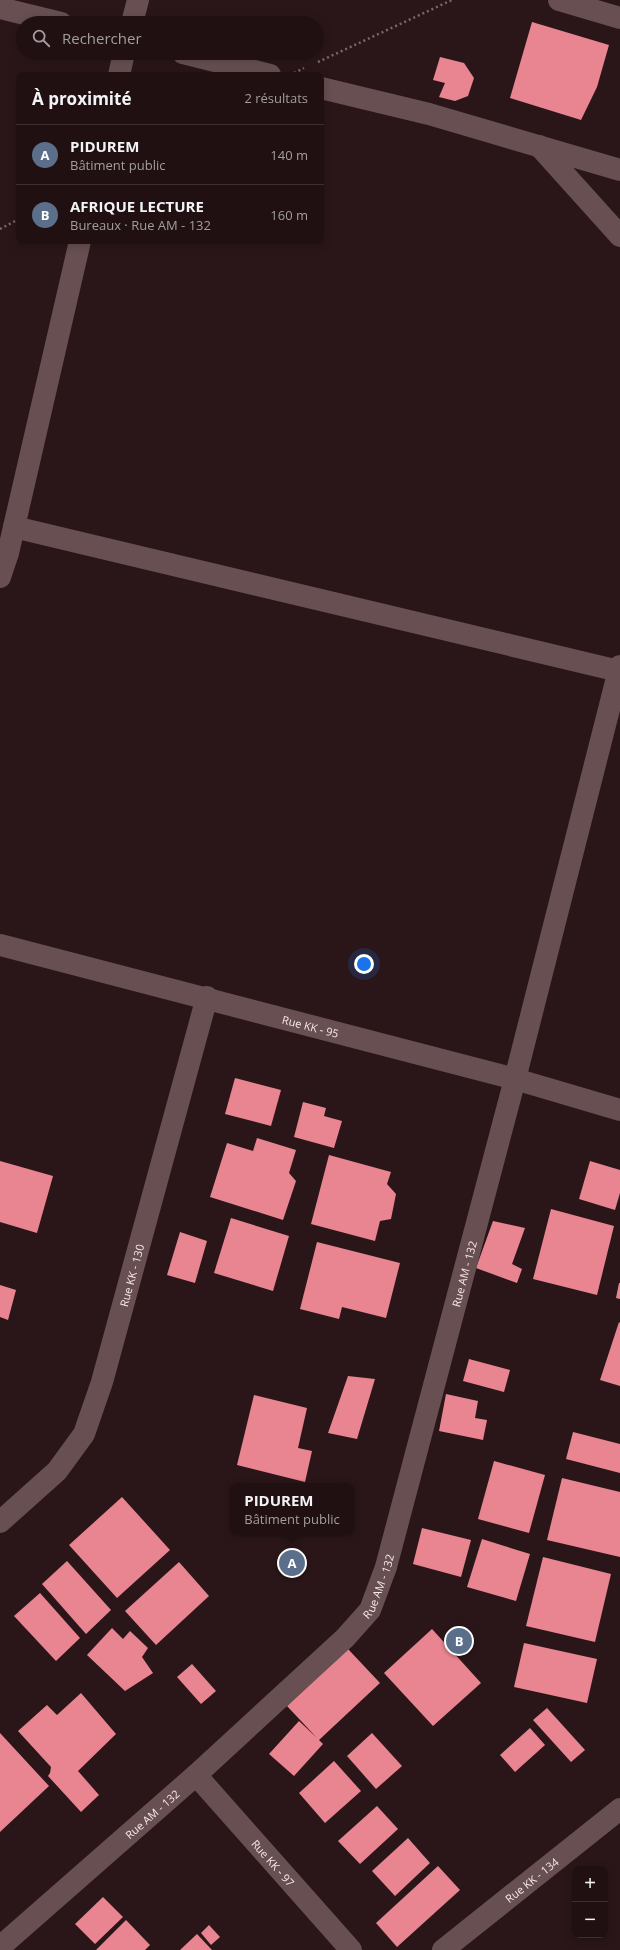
<!DOCTYPE html>
<html lang="fr">
<meta charset="utf-8">
<style>
:root{--surface:#201012;--page:#2d1e20;--text:#f1f3f6;--muted:#a29d9f;--line:#3d3032;--accent:#8c9099}
body{margin:0;font-family:"Open Sans",sans-serif;background:var(--page);color:var(--text)}
.controls{position:absolute;right:12px;bottom:12px;display:grid;overflow:hidden;border-radius:8px;box-shadow:0 2px 10px #0003}
.controls button{width:36px;height:36px;display:grid;place-items:center;padding:0;border:0;border-bottom:1px solid var(--line);background:var(--surface);color:var(--text);font:20px sans-serif}
.you{position:absolute;left:364px;top:964px;width:14px;height:14px;margin:-10px;border:3px solid #fff;border-radius:50%;background:#1a73e8;box-shadow:0 0 0 6px #1a73e833}
.badge{display:grid;place-items:center;width:26px;height:26px;border-radius:50%;background:var(--accent);color:#fff;font-size:13px;font-weight:700}
.pin{position:absolute;translate:-50% -50%;border:2px solid #fff;box-shadow:0 1px 4px #0006}
.popup{position:absolute;left:230px;top:1483px;width:124px;height:52px;box-sizing:border-box;display:grid;place-content:center;border-radius:8px;background:var(--surface);filter:drop-shadow(0 1px 3px #0005);font-size:13px;white-space:nowrap;color:var(--muted)}
.popup b{font-size:15px;color:var(--text)}
.popup::after{content:'';position:absolute;left:50%;top:100%;margin-left:-8px;border:8px solid transparent;border-top-color:var(--surface)}
.list{margin:0;padding:0;list-style:none}
h2{display:flex;justify-content:space-between;align-items:center;height:52px;margin:0;padding:0 16px;font-size:17px}
h2 small{font-size:13px;font-weight:400;color:var(--muted)}
.list li{display:grid;grid-template-columns:26px 1fr auto;gap:12px;align-items:center;box-sizing:border-box;height:60px;padding:0 16px;border-top:1px solid var(--line)}
.list b{display:block;font-size:15px;white-space:nowrap}
.list p{margin:0;font-size:13px;white-space:nowrap;color:var(--muted)}
.list em{font-size:13px;font-style:normal;color:var(--muted)}
.icon{flex:none;width:22px;height:22px;fill:none;stroke:currentColor;stroke-width:2;stroke-linecap:round;stroke-linejoin:round}
.map{position:relative;flex:none;width:620px;height:1950px;overflow:hidden}
.search{position:absolute;background:var(--surface);box-shadow:0 2px 10px #0003;left:16px;top:16px;width:308px;height:44px;display:flex;align-items:center;gap:10px;box-sizing:border-box;padding:0 14px;border-radius:22px;color:var(--muted);font-size:15px}
.panel{position:absolute;background:var(--surface);box-shadow:0 2px 10px #0003;left:16px;top:72px;width:308px;height:172px;border-radius:8px}
.map>svg:first-child{display:block}
.building{fill:#e98591}
.lines{fill:none;stroke-linecap:round;stroke-linejoin:round}
.path{stroke:#7a686a;stroke-width:2.5;stroke-dasharray:2 3;stroke-linecap:butt}
.minor{stroke:#685052;stroke-width:22}
.tertiary{stroke:#685052;stroke-width:22}
.labels{text-anchor:middle;dominant-baseline:central;stroke-width:4;stroke-linejoin:round;paint-order:stroke}
.street-label{font-size:11px;fill:#f7e8e9;stroke:#2a1618}
</style>
<div class="map">
<svg width="620" height="1950" viewBox="0 0 620 1950">
<rect width="100%" height="100%" fill="#2a1618"/>
<g class="building">
<polygon points="532,22 609,45 597,87 581,120 510,98"/>
<polygon points="440,57 464,63 474,78 468,96 455,101 439,97 445,83 433,80"/>
<polygon points="235,1078 281,1090 271,1126 225,1114"/>
<polygon points="303,1102 326,1108 324,1116 342,1121 334,1148 294,1137"/>
<polygon points="257,1138 296,1150 289,1173 296,1181 283,1220 210,1197 227,1143 253,1151"/>
<polygon points="329,1155 391,1172 387,1184 396,1194 391,1219 380,1221 375,1241 311,1224"/>
<polygon points="0,1161 53,1176 37,1233 0,1222"/>
<polygon points="590,1161 620,1170 620,1193 615,1210 579,1199"/>
<polygon points="551,1209 614,1226 597,1295 533,1279"/>
<polygon points="231,1218 289,1236 273,1291 214,1273"/>
<polygon points="493,1221 525,1228 512,1264 522,1269 517,1283 476,1268"/>
<polygon points="180,1232 207,1241 195,1283 167,1275"/>
<polygon points="317,1242 400,1263 386,1318 342,1307 339,1319 300,1309"/>
<polygon points="619,1283 620,1283 620,1299 616,1298"/>
<polygon points="0,1285 16,1290 8,1320 0,1317"/>
<polygon points="619,1322 620,1323 620,1386 600,1380"/>
<polygon points="469,1359 510,1370 504,1392 463,1381"/>
<polygon points="348,1376 375,1379 357,1439 328,1433"/>
<polygon points="446,1394 478,1401 475,1418 487,1420 483,1440 439,1431"/>
<polygon points="254,1395 307,1408 298,1448 312,1451 305,1482 237,1465"/>
<polygon points="573,1432 620,1444 620,1473 566,1459"/>
<polygon points="494,1461 545,1475 529,1533 478,1519"/>
<polygon points="562,1478 620,1492 620,1557 547,1540"/>
<polygon points="122,1497 170,1550 117,1598 69,1545"/>
<polygon points="422,1528 471,1540 461,1577 413,1564"/>
<polygon points="482,1539 530,1554 516,1601 467,1587"/>
<polygon points="543,1557 611,1574 595,1642 526,1626"/>
<polygon points="67,1561 111,1610 86,1634 42,1584"/>
<polygon points="179,1562 209,1596 156,1645 125,1611"/>
<polygon points="40,1593 80,1638 56,1661 14,1616"/>
<polygon points="112,1628 123,1639 130,1631 148,1648 142,1657 153,1673 125,1691 87,1655"/>
<polygon points="432,1629 481,1683 433,1726 384,1673"/>
<polygon points="524,1643 597,1659 587,1703 514,1687"/>
<polygon points="348,1649 380,1683 319,1740 323,1744 294,1776 269,1754 299,1721 317,1738 287,1706"/>
<polygon points="192,1664 216,1691 201,1704 177,1677"/>
<polygon points="81,1693 116,1734 78,1771 99,1795 81,1812 48,1776 50,1773 51,1767 18,1731 47,1705 57,1715"/>
<polygon points="547,1708 585,1750 571,1762 533,1720"/>
<polygon points="530,1728 545,1745 515,1772 500,1755"/>
<polygon points="0,1733 49,1786 0,1832"/>
<polygon points="372,1733 402,1766 376,1789 347,1756"/>
<polygon points="334,1761 361,1791 325,1823 299,1793"/>
<polygon points="377,1806 398,1829 360,1864 338,1841"/>
<polygon points="408,1838 430,1863 395,1896 372,1871"/>
<polygon points="438,1866 460,1890 397,1947 376,1923"/>
<polygon points="103,1897 123,1917 95,1944 75,1924"/>
<polygon points="126,1920 150,1945 145,1950 96,1950"/>
<polygon points="209,1925 220,1937 211,1945 201,1933"/>
<polygon points="197,1934 212,1950 180,1950"/>
</g>
<g class="lines">
<g class="path">
<polyline points="318,62 452,0"/>
<polyline points="294,73 304,68"/>
<polyline points="0,229 19,219"/>
</g>
<g class="minor">
<polyline points="559,0 620,18"/>
<polyline points="0,8 61,23"/>
<polyline points="132,23 138,0"/>
<polyline points="183,53 270,75"/>
<polyline points="119,75 124,53"/>
<polyline points="321,88 429,114 620,170"/>
<polyline points="539,146 620,236"/>
<polyline points="14,527 619,671"/>
<polyline points="0,577 8,553 80,241"/>
<path id="s1" d="M0 1522 57 1471 84 1434 102 1382 207 997"/>
<path id="s2" d="M196 1775 351 1950"/>
<path id="s3" d="M0 1947 196 1775 345 1638 370 1610 386 1567 515 1079 620 666"/>
<path id="s4" d="M443 1950 620 1809"/>
</g>
<path class="tertiary" id="s5" d="M0 945 515 1079 620 1110"/>
</g>
<g class="labels">
<g class="street-label">
<text stroke="none"><textPath href="#s5" startOffset="321">Rue KK - 95</textPath></text>
<text stroke="none"><textPath href="#s3" startOffset="850">Rue AM - 132</textPath></text>
<text stroke="none"><textPath href="#s1" startOffset="288">Rue KK - 130</textPath></text>
<text stroke="none"><textPath href="#s3" startOffset="526">Rue AM - 132</textPath></text>
<text stroke="none"><textPath href="#s3" startOffset="202">Rue AM - 132</textPath></text>
<text stroke="none"><textPath href="#s2" startOffset="117">Rue KK - 97</textPath></text>
<text stroke="none"><textPath href="#s4" startOffset="113">Rue KK - 134</textPath></text>
</g>
</g>
</svg>
<div class="controls">
<button>+</button>
<button>−</button>
</div>
<div class="you"></div>
<div class="pin badge" style="left:292px;top:1563px;background:#5c6f8a">A</div>
<div class="popup"><b>PIDUREM</b>Bâtiment public</div>
<div class="pin badge" style="left:459px;top:1641px;background:#5c6f8a">B</div>
<div class="search"><svg class="icon" aria-label="search" viewBox="0 0 24 24"><circle cx="10" cy="10" r="6"/><path d="M15 15l6 6"/></svg>Rechercher</div>
<section class="panel">
<h2>À proximité<small>2 résultats</small></h2>
<ul class="list">
<li><span class="badge" style="background:#5c6f8a">A</span><div><b>PIDUREM</b><p>Bâtiment public</p></div><em>140 m</em></li>
<li><span class="badge" style="background:#5c6f8a">B</span><div><b>AFRIQUE LECTURE</b><p>Bureaux · Rue AM - 132</p></div><em>160 m</em></li>
</ul>
</section>
</div>
